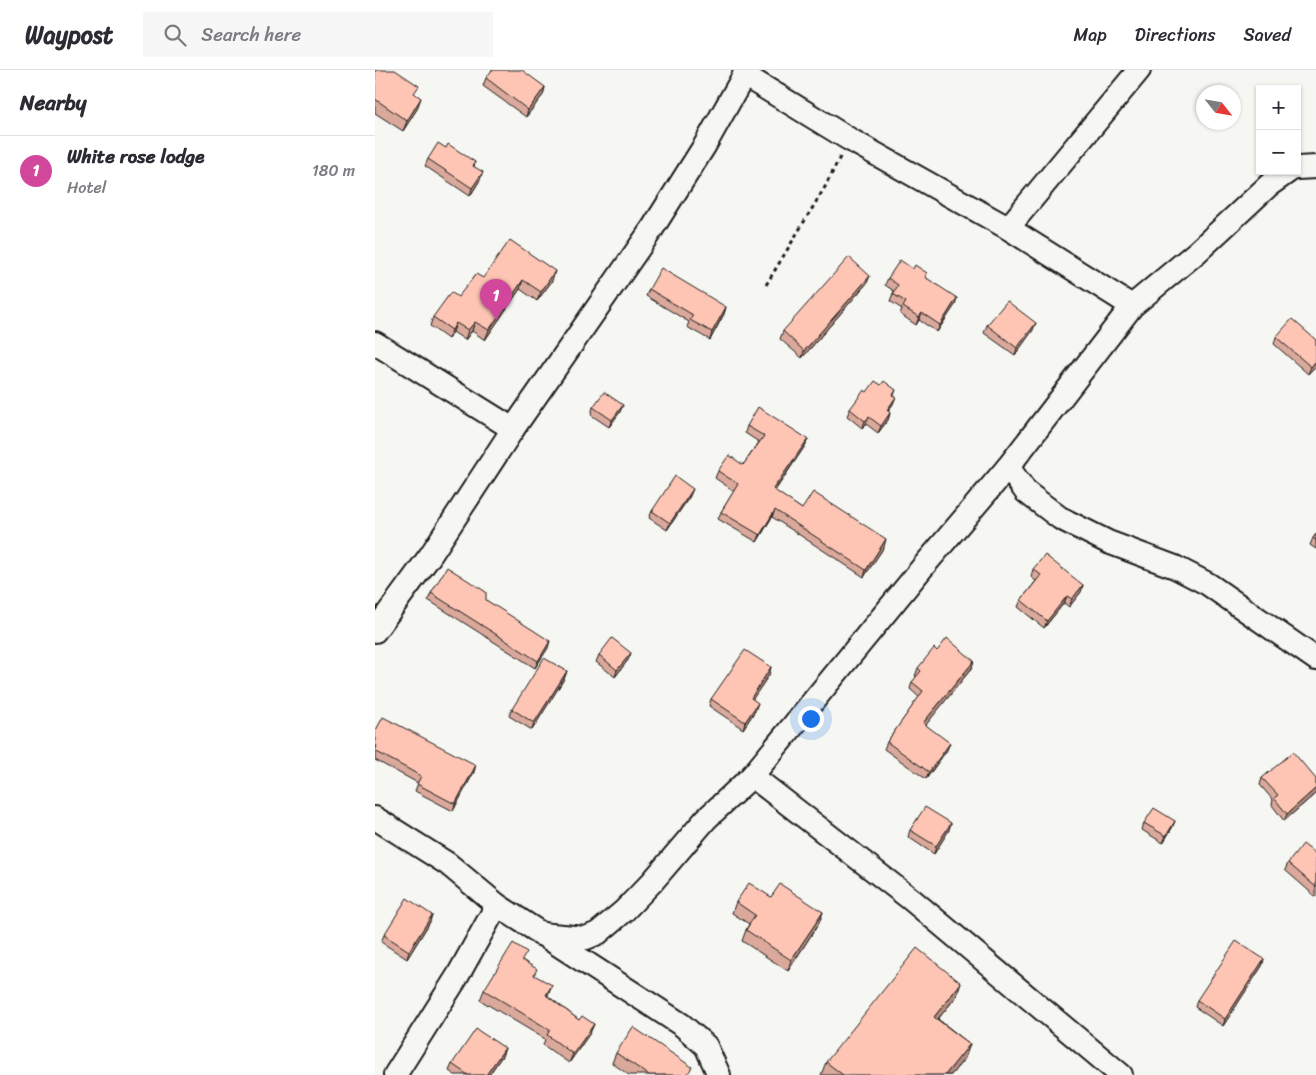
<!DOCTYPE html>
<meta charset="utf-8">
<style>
:root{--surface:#fff;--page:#f7f7f7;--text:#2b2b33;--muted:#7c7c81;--line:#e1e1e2;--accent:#c8321e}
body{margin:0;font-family:Sriracha,sans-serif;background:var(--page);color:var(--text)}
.controls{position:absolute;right:15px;top:15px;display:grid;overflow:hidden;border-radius:0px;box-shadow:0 1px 4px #0004}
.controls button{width:45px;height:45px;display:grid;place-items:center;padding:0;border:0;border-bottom:1px solid var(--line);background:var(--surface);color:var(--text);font:25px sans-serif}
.compass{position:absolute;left:821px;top:15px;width:45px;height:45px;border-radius:50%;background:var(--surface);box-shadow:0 1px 4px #0004;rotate:121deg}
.you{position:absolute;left:435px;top:648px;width:18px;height:18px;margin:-12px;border:4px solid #fff;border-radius:50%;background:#1a73e8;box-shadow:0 0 0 8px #1a73e833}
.badge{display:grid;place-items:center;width:32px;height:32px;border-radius:50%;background:var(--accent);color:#fff;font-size:16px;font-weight:700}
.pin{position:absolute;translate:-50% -41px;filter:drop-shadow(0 1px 2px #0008)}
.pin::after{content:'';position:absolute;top:26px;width:18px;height:15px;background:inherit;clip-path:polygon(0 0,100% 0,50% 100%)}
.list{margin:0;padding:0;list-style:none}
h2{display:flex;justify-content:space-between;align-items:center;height:65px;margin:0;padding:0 20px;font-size:21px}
h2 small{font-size:16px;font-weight:400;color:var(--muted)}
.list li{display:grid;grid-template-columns:32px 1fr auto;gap:15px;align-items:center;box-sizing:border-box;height:70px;padding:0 20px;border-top:1px solid var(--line)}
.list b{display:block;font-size:19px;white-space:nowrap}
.list p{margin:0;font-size:16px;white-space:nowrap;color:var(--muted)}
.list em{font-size:16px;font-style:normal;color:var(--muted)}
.icon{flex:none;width:28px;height:28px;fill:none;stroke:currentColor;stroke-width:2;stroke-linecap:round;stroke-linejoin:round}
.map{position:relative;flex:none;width:941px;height:1005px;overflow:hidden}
header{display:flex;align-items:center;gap:30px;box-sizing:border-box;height:70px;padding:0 25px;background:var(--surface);border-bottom:1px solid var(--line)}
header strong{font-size:24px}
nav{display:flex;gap:28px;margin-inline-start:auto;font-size:18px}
.search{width:350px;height:45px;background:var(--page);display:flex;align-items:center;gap:12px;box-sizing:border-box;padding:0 18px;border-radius:0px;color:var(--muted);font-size:19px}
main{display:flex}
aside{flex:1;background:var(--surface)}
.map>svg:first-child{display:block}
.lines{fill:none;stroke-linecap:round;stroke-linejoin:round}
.minor-casing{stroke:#1c1c1c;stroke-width:26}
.path{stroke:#1c1c1c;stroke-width:3;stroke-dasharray:4 4;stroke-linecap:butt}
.minor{stroke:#f6f6f2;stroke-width:22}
.wall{fill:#daa99b;stroke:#1c1c1c}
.shaded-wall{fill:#b28a7e;stroke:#1c1c1c}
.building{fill:#fec5b4;stroke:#1c1c1c}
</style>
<header>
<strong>Waypost</strong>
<div class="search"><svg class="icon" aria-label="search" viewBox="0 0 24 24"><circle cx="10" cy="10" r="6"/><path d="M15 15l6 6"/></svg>Search here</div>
<nav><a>Map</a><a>Directions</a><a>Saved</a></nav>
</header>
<main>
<aside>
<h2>Nearby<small></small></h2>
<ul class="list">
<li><span class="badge" style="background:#d1479c">1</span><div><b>White rose lodge</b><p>Hotel</p></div><em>180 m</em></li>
</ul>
</aside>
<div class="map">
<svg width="941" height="1005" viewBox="0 0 941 1005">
<rect width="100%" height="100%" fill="#f6f6f2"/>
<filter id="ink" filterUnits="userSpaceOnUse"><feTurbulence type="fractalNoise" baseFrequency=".02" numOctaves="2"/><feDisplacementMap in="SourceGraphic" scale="10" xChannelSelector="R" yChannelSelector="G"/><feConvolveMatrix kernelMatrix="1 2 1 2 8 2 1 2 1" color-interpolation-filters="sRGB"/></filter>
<g filter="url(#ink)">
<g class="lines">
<defs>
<g id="minor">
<polyline points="369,5 474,69 633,158 757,236"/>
<polyline points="922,98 941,97"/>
<polyline points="633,158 764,0"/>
<polyline points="0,273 138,359"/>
<polyline points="633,397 651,422 685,448 733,472 800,497 833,514 941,589"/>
<polyline points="0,561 55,486 138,359 277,159 330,75 372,0"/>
<polyline points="377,706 537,830 746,1005"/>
<polyline points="0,748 73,794 122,835 307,955 331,976 344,1005"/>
<polyline points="165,864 211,868 223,863 249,841 277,812 331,749 377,706 547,498 633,397 757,236 822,182 894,115 914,101"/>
<polyline points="20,1005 82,907 122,835"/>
</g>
</defs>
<use href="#minor" class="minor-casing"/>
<polyline class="path" points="391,215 450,117 466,85"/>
<use href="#minor" class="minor"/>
</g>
<g class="wall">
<polygon points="0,0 40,24 42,39 28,61 0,43"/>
<polygon points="111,8 170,17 168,25 151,47 108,16"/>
<polygon points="71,78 100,92 99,97 105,110 95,126 50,96 53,89"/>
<polygon points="538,199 552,203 551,207 580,235 562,262 544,250 541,255 525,244 527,239 515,231 519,221 510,215 513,208"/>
<polygon points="108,208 177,211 162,231 145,219 110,270 97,261 90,270 78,262 73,269 55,256 58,247"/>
<polygon points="492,213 427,288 405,269 408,261"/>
<polygon points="274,219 351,237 349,244 335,270 312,257 314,252 271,226"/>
<polygon points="612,255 658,260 640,285 609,263"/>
<polygon points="901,267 941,270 941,296 933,304 899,274"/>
<polygon points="506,315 521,320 519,325 518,334 513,341 515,343 513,350 503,363 491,354 487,358 472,346 475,339 492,322"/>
<polygon points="218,337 245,342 234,357 216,345"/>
<polygon points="372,356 433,369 430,376 400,421 427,439 509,477 489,507 397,447 382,472 343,449 346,442 359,421 340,408 343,401 368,395 384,372 370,363"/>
<polygon points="315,426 292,460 274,448 277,441"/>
<polygon points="941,464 941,479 935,475 938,468"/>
<polygon points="658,499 708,515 706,522 694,537 689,533 669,558 643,537 646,530 661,511 656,507"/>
<polygon points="56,523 111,530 173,578 160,598 53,530"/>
<polygon points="562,581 599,591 597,598 550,655 572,680 551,709 509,679 512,672 544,627 535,619 537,612 542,607 540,606 543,598"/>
<polygon points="256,583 253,590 240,607 221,592 224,585"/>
<polygon points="396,597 394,605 377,629 380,641 368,659 334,636 336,629"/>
<polygon points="192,601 189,609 157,660 134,646 137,639"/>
<polygon points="0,662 99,702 78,741 40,721 43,713 0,690"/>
<polygon points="887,708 941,709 941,723 909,751 897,735 898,730 885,715"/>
<polygon points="800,751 797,758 788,773 767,760 769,753"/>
<polygon points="535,760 574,760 559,784 533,767"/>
<polygon points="941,784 941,827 910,800 913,793"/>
<polygon points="396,827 448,842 444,853 413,901 367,871 371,860 374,854 357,843 361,832"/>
<polygon points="55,852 32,889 6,872 9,865"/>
<polygon points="889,889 887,896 848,956 820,937 822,930"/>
<polygon points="149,891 160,905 173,925 173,926 204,950 219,954 215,963 194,993 168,975 170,969 105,930 109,920"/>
<polygon points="586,913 581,927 563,949 595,974 590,988 576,1005 446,1005 451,992"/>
<polygon points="130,978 127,986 114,1005 80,1005 74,1001 77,994"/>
<polygon points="241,983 314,1005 254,1005 237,993"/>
</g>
<g class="shaded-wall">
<polygon points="170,17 168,25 151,47 153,40"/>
<polygon points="46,28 42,39 28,61 32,51"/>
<polygon points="108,102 105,110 95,126 97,118"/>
<polygon points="180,201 177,211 162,231 166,222"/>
<polygon points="495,206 492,213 427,288 429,281"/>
<polygon points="148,210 145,219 110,270 114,260"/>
<polygon points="582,228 580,235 562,262 565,255"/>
<polygon points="351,237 349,244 335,270 337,262"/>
<polygon points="547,243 544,250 541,255 544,247"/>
<polygon points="100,252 97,261 90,270 93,260"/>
<polygon points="81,253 78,262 73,269 77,260"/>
<polygon points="661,253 658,260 640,285 642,278"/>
<polygon points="941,291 941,296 933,304 936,297"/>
<polygon points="521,327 518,334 509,347 512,340"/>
<polygon points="248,335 245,342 234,357 237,350"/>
<polygon points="515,343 513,350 503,363 506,356"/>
<polygon points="494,347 491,354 487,358 490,351"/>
<polygon points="433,369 430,376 395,427 398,419"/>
<polygon points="318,419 315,426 292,460 295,453"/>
<polygon points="400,440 397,447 382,472 385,465"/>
<polygon points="511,469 509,477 489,507 491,500"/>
<polygon points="708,515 706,522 694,537 697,529"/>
<polygon points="692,526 689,533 669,558 672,551"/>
<polygon points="175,571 173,578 160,598 163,591"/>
<polygon points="256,583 253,590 240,607 242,600"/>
<polygon points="599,591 597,598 546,661 548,653"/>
<polygon points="396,597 394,605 373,636 376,628"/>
<polygon points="192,601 189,609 157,660 159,653"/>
<polygon points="383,633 380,641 368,659 370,652"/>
<polygon points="575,673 572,680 551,709 554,702"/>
<polygon points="101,695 99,702 78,741 80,734"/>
<polygon points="941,718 941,723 909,751 912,744"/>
<polygon points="800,751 797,758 788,773 791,766"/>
<polygon points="576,753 574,760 559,784 561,776"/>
<polygon points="448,842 444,853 413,901 416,890"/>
<polygon points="57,845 55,852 32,889 34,881"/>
<polygon points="889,889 887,896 848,956 850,949"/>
<polygon points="586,913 581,927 554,960 559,947"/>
<polygon points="177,915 173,925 167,935 171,925"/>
<polygon points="219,954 215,963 194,993 198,984"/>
<polygon points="595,974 590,988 576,1005 570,1005"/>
<polygon points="130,978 127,986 114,1005 111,1005"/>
</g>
<g class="building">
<polygon points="0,0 20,0 44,16 39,23 46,28 32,51 0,29"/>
<polygon points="117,0 147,0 170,17 153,40 111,8"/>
<polygon points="63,73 71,78 73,74 100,92 98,96 108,102 97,118 53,89"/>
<polygon points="135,170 180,201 166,222 148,210 114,260 100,252 93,260 81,253 77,260 58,247 76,222 83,227 101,204 108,208"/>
<polygon points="474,187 495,206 429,281 408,261"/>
<polygon points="525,190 538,199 540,195 552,203 550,207 582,228 565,255 547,243 544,247 528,237 531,232 518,224 523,215 513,208"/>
<polygon points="286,198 351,237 337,262 315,250 318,245 274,219"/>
<polygon points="632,231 661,253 642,278 612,255"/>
<polygon points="917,249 941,270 941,291 936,297 901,267"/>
<polygon points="500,311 506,315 509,311 521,320 518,325 521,327 512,340 515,343 506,356 494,347 490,351 475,339 489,320 492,322"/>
<polygon points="229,322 248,335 237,350 218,337"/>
<polygon points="383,337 433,369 398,419 427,439 438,422 511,469 491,500 400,440 385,465 346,442 363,414 343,401 354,385 368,395 389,366 372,356"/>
<polygon points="300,406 318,419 295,453 277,441"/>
<polygon points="941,464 941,470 938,468"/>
<polygon points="670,485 708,515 697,529 692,526 672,551 646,530 666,505 658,499"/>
<polygon points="72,497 111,522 111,530 175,571 163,591 56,523"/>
<polygon points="237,568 256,583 242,600 224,585"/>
<polygon points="572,568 599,591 548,653 575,673 554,702 512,672 548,621 537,612 546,601 543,598 559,578 562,581"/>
<polygon points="370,580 396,597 376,628 383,633 370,652 336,629"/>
<polygon points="169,588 192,601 159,653 137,639"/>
<polygon points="8,647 101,695 80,734 42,714 46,706 0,681 2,676 0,675 0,662"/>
<polygon points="918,682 941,709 941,718 912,744 899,728 903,725 887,708"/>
<polygon points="550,737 576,753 561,776 535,760"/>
<polygon points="779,738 800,751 791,766 769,753"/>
<polygon points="928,774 941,784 941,817 913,793"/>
<polygon points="374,813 396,827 405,814 448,842 416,890 371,860 380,845 361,832"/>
<polygon points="32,828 57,845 34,881 9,865"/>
<polygon points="861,871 889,889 850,949 822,930"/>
<polygon points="138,873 152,882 147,890 162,899 159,905 177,915 171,925 204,950 207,946 219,954 198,984 172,965 175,960 109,920"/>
<polygon points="542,878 586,913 559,947 595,974 570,1005 468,1005 451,992"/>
<polygon points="258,957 317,997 312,1005 274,1005 241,983"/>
<polygon points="101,959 130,978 111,1005 93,1005 77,994"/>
</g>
</g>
</svg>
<div class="controls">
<button>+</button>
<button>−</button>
</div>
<svg class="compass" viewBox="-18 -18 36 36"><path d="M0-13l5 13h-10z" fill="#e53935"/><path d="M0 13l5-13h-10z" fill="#7c7c81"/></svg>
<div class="you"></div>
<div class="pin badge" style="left:121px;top:250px;background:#d1479c">1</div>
</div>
</main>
